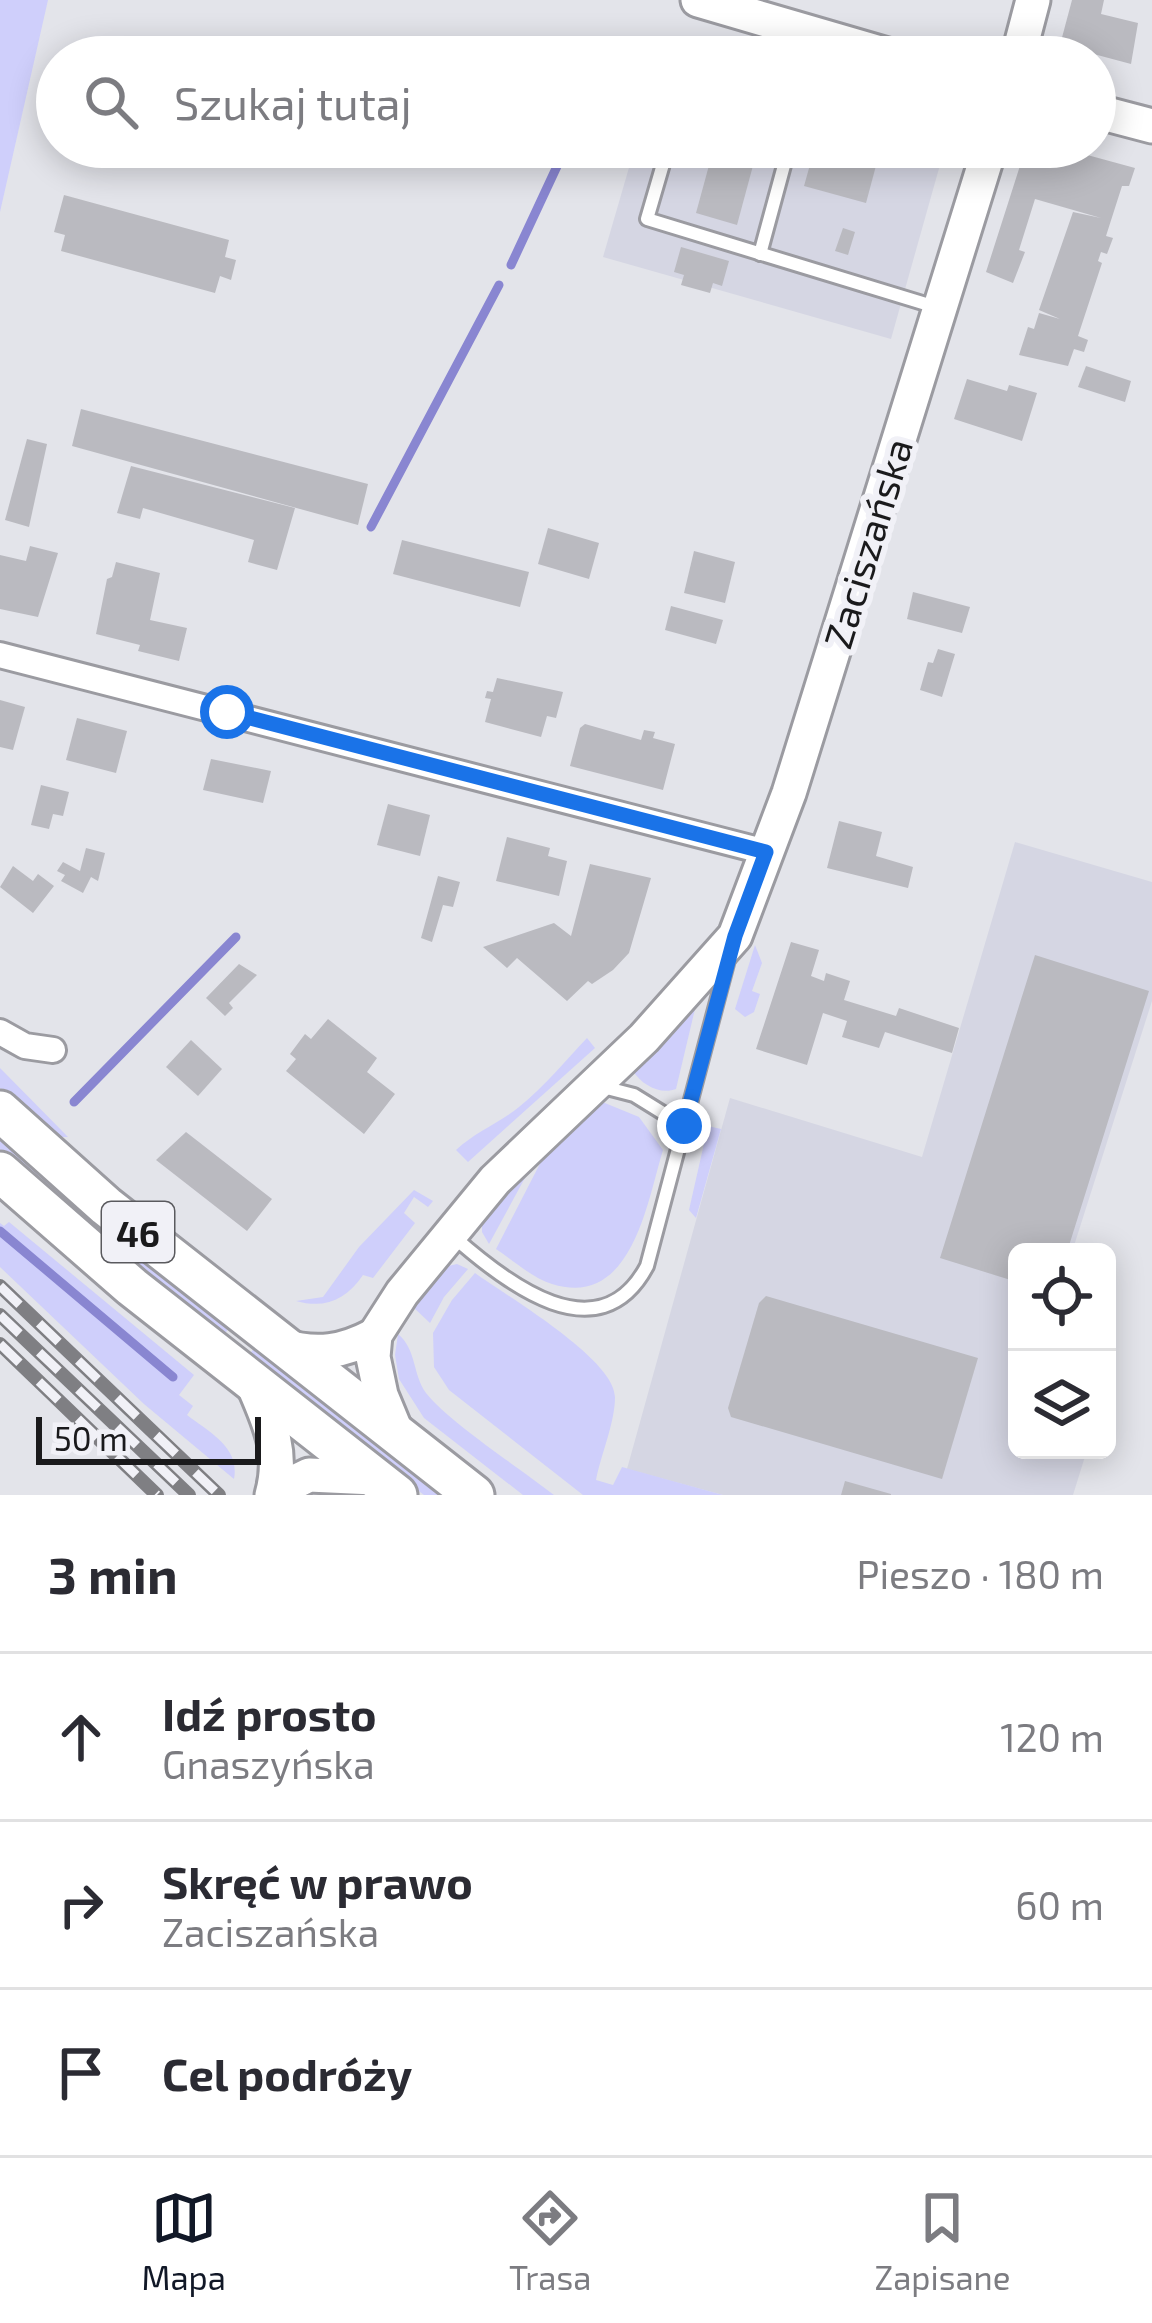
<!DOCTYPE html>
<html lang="pl">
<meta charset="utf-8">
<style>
:root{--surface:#fff;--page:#f7f7f7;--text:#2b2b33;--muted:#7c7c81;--line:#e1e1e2;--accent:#111827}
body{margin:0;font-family:"Exo 2",sans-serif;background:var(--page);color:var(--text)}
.controls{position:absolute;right:36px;bottom:36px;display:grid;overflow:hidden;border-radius:18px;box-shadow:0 6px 30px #0003}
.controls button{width:108px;height:108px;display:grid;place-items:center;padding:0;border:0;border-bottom:3px solid var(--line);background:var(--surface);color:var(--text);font:60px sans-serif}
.scale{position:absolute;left:36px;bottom:30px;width:225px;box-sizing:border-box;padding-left:12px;border:6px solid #1a1a1c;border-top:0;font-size:33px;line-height:42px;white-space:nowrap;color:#1a1a1c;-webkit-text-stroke:9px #f1f1f7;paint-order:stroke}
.stop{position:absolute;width:36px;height:36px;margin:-27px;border:9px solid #1a73e8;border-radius:50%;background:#fff}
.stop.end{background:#1a73e8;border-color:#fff;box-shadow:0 3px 12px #0008}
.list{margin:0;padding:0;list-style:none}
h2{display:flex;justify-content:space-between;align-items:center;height:156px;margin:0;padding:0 48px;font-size:51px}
h2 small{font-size:39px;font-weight:400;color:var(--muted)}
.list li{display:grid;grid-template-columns:78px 1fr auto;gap:36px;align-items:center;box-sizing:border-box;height:168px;padding:0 48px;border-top:3px solid var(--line)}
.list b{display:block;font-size:45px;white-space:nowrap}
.list p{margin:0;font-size:39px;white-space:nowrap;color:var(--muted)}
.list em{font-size:39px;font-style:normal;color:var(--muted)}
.icon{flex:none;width:66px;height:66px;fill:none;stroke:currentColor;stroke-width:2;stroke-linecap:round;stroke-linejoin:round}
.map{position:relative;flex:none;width:1152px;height:1495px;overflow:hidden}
.search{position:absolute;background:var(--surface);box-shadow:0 6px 30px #0003;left:36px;right:36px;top:36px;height:132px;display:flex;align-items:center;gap:30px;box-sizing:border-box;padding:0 42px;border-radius:66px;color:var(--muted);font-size:45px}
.sheet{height:660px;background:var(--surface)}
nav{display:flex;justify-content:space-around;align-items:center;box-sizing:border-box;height:168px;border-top:3px solid var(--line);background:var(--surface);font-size:33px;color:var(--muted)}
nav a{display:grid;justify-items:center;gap:6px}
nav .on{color:var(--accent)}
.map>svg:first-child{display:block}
.built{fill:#d5d6e3}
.green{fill:#cfcffb}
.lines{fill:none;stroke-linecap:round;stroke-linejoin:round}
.stream{stroke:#8986d1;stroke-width:9}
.building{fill:#babac0}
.service-casing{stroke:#9b9ba1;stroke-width:18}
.minor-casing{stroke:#9b9ba1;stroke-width:30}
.tertiary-casing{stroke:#9b9ba1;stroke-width:39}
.primary-casing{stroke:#9b9ba1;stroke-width:45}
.service{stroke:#fff;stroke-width:12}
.minor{stroke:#fff;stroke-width:24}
.tertiary{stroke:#fff;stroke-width:33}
.primary{stroke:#fff;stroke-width:39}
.rail-casing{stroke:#7f7f83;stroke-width:14}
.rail{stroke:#f1f1f7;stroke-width:9;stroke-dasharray:27;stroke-linecap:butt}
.route{stroke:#1a73e8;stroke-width:15}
.labels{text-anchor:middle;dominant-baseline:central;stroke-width:12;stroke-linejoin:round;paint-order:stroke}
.shield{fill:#f1f1f7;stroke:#5a5a5e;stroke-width:3}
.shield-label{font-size:36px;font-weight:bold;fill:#1a1a1c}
.street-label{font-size:39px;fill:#1a1a1c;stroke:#f1f1f7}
</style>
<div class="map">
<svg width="1152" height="1495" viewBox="0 0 1152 1495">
<rect width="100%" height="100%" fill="#e3e4ea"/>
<g class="built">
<polygon points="635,147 945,147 891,339 603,257"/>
<polygon points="1015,842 1152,882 1152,1001 1072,1252 1017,1252 1017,1450 1087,1450 1073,1495 723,1495 627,1469 730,1098 922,1157"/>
</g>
<g class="green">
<polygon points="0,0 48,0 0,212"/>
<polygon points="755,945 762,963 752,991 760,994 754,1012 745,1017 735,1009"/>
<path d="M695 1009 676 1089C660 1095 642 1085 633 1071Z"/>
<path d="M587 1038 595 1048 468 1162 456 1150C475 1132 498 1124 519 1107 544 1087 565 1061 587 1038Z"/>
<polygon points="0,1068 68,1137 54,1137 0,1088"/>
<path d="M600 1101 639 1117 663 1150C647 1202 632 1309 552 1284 532 1278 513 1260 496 1249L547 1150Z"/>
<polygon points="708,1126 721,1129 696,1218 689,1210"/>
<polygon points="0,1131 230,1326 222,1338 86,1226 0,1149"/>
<polygon points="532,1165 489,1244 482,1232 482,1219"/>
<path d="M414 1190 433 1201 428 1207 414 1197 404 1213 415 1223 373 1278 363 1275C346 1300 325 1309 296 1301L323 1297 359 1247Z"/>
<path d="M9 1222 194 1375 179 1395 193 1406 187 1415C209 1432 240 1447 234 1479L144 1404 0 1267V1223L4 1226Z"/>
<polygon points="457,1264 468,1269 444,1297 430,1323 412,1306 444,1267"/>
<path d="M475 1273C505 1295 615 1359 615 1397 615 1423 601 1454 596 1480L613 1485 622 1467 723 1495H583L449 1390 434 1367 433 1333 452 1300Z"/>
<path d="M398 1334C417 1350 412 1373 426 1393 450 1423 521 1469 554 1495H523L424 1418 399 1379 395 1355Z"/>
<polygon points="256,1346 447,1495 424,1495 247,1357"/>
</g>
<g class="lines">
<g class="stream">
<polyline points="607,57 610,50"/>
<polyline points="511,265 566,147"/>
<polyline points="371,527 499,285"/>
<polyline points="74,1102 236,937"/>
<polyline points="0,1231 173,1377"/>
</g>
</g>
<g class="building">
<polygon points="1072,0 1104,0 1101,14 1138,23 1131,64 1060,45"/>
<polygon points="714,147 758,147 737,225 696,213"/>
<polygon points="815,147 881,147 866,203 804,186"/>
<polygon points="1026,147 1058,147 1135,168 1129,186 1122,186 1106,236 1113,238 1107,254 1101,252 1098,261 1102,263 1078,336 1088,340 1084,352 1074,349 1068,366 1019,355 1028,327 1034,329 1039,313 1060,319 1039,310 1073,212 1101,218 1035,199 1019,250 1025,252 1013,283 986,272"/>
<polygon points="64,195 229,240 225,257 236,260 231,280 220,276 215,293 61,251 65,235 54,232"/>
<polygon points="843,228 855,232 848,255 835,251"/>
<polygon points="681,247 729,261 722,286 713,283 710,293 681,285 684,275 674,272"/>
<polygon points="1086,366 1131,381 1125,402 1078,387"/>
<polygon points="967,379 1007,391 1009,385 1037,393 1022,441 954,419"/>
<polygon points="81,409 368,484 358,525 72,446"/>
<polygon points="27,439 47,444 29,527 5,520"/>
<polygon points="131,466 295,508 277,570 248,562 254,540 143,508 140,519 117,513"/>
<polygon points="548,528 599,543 589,579 538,564"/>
<polygon points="402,540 529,572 520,607 393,574"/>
<polygon points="30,546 58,553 38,617 0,609 0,555 26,561"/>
<polygon points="694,551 735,562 725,603 684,593"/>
<polygon points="116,562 160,573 150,620 187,628 179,661 138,651 140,645 96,634 107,579 112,577"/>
<polygon points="913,592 970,607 962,633 907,619"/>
<polygon points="671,606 723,620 716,644 665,630"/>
<polygon points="938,649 955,654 942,697 920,690 928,662 933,663"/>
<polygon points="497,678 563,692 556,718 547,716 541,737 485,722 491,699 485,698 487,691 493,692"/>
<polygon points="0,700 25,707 13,750 0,747"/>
<polygon points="77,718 127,731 116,773 66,760"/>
<polygon points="585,724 641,740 644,730 655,732 653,738 675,744 663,790 570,766 580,728"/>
<polygon points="211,759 271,771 263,803 203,790"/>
<polygon points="41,785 69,792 63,816 53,814 49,829 31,825"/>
<polygon points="388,804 430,815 420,856 377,845"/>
<polygon points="839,821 882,832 876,856 913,867 908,888 827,868"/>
<polygon points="507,837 550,848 548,856 567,861 559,896 496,881"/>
<polygon points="86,848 105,853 98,881 91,877 83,893 61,881 65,875 57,871 63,862 80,871"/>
<polygon points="590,864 651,878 629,953 613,970 592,984 588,981 567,1001 517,958 507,968 483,947 554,923 571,936"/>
<polygon points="13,866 33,881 38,874 54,886 33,913 0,887"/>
<polygon points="438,876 460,882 453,907 443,905 432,942 421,938"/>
<polygon points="791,942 819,950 811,976 824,981 826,973 850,981 844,1000 896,1016 899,1008 959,1028 952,1053 885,1032 879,1048 842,1037 847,1021 823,1013 807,1065 756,1049"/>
<polygon points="1035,955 1149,991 1067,1252 1017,1252 1017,1282 940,1258"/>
<polygon points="239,964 257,975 229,1003 233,1008 225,1016 206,998"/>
<polygon points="328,1019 377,1058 367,1072 395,1094 364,1134 286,1071 296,1059 290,1054 305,1034 311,1039"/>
<polygon points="191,1040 222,1069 198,1096 166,1067"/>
<polygon points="186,1132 272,1199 247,1231 156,1160"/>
<polygon points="766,1296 978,1358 942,1479 731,1417 728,1408 759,1303"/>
<polygon points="845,1481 891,1494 891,1495 841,1495"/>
</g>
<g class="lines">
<defs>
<g id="service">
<polyline points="668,147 647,219 939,308"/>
<polyline points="760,254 789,147"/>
<polyline points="599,1086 634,1095 684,1126"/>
<path d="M454 1237C506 1283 599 1356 647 1266L728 960"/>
</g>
<g id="minor">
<polyline points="0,655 766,852"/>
<polyline points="0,1032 25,1046 53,1050"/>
</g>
<g id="tertiary">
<polyline points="698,0 894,57"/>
<polyline points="1018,57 1033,0"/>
<polyline points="1095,111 1152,126"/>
<path d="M282 1346C318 1356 343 1352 375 1335"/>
<path d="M253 1384C270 1423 284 1453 272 1495"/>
<polyline points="398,1436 381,1395 373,1357 375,1335 402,1293 495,1180 644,1038 735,936 789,793 990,147"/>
<polyline points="274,1492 309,1475 374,1478"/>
</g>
<g id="primary">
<polyline points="0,1111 106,1206 474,1495"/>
<polyline points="0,1172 132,1287 397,1495"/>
</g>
</defs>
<use href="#service" class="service-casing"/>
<use href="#minor" class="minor-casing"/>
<use href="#tertiary" class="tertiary-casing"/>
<use href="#primary" class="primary-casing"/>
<use href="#service" class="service"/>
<use href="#minor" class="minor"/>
<use href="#tertiary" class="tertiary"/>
<use href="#primary" class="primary"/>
<defs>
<g id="rail">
<polyline points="0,1286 219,1495"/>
<polyline points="0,1315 189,1495"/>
<polyline points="0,1344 157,1495"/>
</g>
</defs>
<use href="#rail" class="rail-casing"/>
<use href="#rail" class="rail"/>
</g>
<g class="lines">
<polyline class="route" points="227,712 766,852 735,936 684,1126"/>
</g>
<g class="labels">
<rect class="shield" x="102" y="1202" width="72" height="60" rx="9"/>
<g class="shield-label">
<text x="138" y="1232">46</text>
</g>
<g class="street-label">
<text transform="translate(867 543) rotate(-73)">Zaciszańska</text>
</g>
</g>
</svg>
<div class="controls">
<button><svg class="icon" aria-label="locate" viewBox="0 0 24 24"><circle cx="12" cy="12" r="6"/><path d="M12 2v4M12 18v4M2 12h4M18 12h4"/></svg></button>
<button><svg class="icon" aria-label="layers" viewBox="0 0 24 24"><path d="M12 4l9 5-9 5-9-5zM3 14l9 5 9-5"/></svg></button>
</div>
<div class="scale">50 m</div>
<div class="stop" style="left:227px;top:712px"></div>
<div class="stop end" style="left:684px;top:1126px"></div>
<div class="search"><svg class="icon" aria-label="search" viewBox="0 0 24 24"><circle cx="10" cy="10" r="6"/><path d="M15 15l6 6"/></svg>Szukaj tutaj</div>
</div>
<section class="sheet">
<h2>3 min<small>Pieszo · 180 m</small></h2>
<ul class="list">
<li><svg class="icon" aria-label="ahead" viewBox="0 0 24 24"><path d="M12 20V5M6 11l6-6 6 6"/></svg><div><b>Idź prosto</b><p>Gnaszyńska</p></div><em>120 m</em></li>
<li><svg class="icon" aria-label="right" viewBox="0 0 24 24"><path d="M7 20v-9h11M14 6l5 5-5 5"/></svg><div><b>Skręć w prawo</b><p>Zaciszańska</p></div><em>60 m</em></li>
<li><svg class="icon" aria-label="arrive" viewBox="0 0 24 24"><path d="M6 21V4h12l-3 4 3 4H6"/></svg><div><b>Cel podróży</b></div></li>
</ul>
</section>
<nav>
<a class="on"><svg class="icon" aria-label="map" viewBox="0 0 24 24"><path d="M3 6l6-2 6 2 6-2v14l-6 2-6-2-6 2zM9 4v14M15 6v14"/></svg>Mapa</a>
<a><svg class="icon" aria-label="directions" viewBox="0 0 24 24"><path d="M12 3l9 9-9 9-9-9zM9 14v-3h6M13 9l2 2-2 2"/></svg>Trasa</a>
<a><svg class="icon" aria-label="saved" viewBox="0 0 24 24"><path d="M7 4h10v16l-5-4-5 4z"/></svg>Zapisane</a>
</nav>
